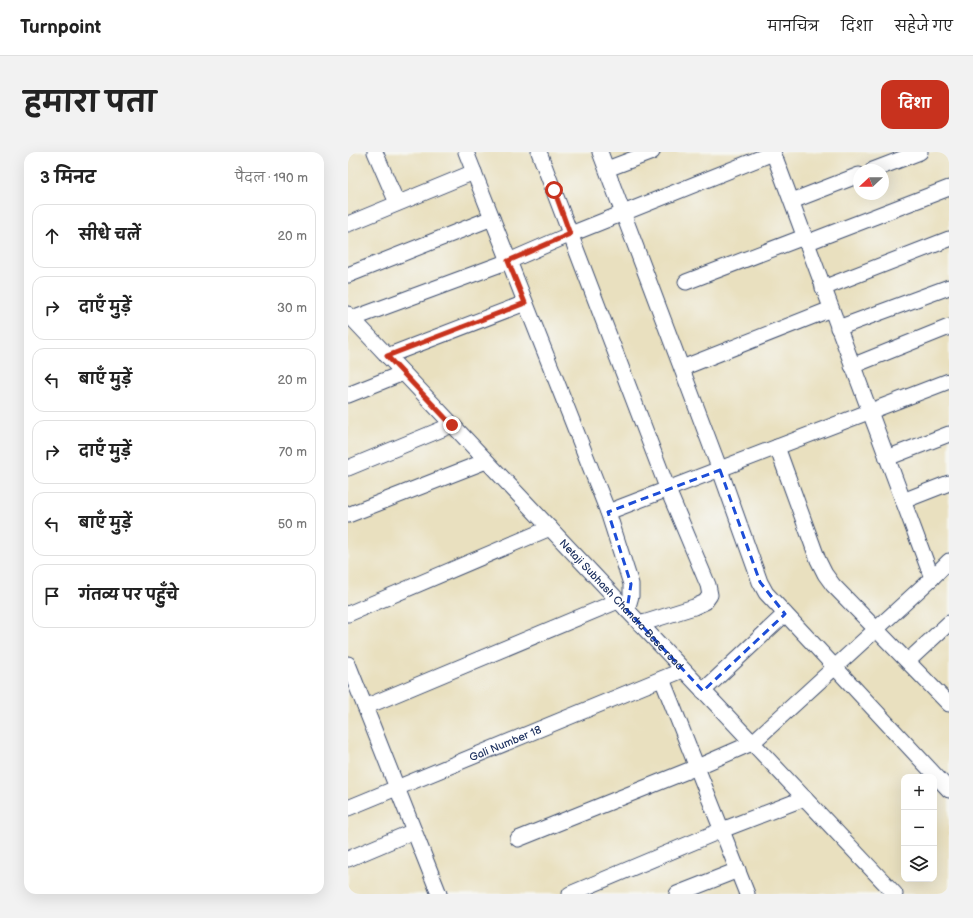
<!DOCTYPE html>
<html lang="hi">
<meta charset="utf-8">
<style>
:root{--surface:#fff;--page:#f2f2f2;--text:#222;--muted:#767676;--line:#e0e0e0;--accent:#c8321e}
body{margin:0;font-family:"Balsamiq Sans","Playpen Sans Deva",sans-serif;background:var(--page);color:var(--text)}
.controls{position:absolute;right:12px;bottom:12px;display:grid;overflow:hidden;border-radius:8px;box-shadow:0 4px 16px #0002}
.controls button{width:36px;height:36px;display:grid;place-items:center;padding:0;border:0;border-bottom:1px solid var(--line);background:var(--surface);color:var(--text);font:20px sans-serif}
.compass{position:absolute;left:505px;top:12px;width:36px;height:36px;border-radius:50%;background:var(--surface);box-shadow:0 4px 16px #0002;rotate:248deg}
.stop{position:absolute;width:12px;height:12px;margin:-9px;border:3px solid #c8321e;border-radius:50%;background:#fff}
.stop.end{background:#c8321e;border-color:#fff;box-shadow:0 1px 4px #0008}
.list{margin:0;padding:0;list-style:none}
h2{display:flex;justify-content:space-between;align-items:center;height:52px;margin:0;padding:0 16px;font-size:17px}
h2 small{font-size:13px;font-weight:400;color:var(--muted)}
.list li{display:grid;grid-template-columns:26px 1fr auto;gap:12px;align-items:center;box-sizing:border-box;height:64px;margin:0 8px 8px;padding:0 8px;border:1px solid var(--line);border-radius:12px}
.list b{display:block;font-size:15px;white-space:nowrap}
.list em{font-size:13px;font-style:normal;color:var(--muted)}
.icon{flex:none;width:22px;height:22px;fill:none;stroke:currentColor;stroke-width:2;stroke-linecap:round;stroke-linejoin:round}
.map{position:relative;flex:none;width:601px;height:742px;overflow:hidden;border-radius:12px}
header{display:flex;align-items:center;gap:24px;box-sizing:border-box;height:56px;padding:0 20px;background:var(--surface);border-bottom:1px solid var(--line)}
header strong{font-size:19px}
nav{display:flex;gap:22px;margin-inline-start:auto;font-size:14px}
.intro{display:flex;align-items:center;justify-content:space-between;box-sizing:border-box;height:96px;padding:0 24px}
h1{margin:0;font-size:28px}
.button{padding:10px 18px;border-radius:12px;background:var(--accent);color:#fff;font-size:14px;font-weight:700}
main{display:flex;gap:24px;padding:0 24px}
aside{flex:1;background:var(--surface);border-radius:12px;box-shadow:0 4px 16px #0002}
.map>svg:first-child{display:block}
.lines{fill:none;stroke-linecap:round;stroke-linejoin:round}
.minor-casing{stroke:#3a4a6d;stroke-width:17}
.minor{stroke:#fff;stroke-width:15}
.route{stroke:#c8321e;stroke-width:5}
.marked{fill:none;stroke:#1d4ed8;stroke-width:3;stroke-dasharray:8 5;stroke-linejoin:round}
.labels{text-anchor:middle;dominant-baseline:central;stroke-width:3;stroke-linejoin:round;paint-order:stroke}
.street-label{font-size:11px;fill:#1b2f5e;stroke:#f6f6f2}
</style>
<header>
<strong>Turnpoint</strong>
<nav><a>मानचित्र</a><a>दिशा</a><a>सहेजे गए</a></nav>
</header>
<div class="intro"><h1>हमारा पता</h1><a class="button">दिशा</a></div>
<main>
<aside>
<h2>3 मिनट<small>पैदल · 190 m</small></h2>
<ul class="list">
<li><svg class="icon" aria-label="ahead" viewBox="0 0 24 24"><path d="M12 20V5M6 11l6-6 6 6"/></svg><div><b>सीधे चलें</b></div><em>20 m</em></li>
<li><svg class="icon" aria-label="right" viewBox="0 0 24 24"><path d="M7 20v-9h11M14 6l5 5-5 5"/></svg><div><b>दाएँ मुड़ें</b></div><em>30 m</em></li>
<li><svg class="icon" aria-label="left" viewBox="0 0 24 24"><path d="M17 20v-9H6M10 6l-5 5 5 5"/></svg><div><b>बाएँ मुड़ें</b></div><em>20 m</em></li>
<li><svg class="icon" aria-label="right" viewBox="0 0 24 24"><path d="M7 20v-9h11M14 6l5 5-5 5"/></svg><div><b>दाएँ मुड़ें</b></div><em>70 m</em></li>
<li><svg class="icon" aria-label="left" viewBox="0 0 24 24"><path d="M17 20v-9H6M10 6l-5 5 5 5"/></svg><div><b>बाएँ मुड़ें</b></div><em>50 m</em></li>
<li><svg class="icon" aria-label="arrive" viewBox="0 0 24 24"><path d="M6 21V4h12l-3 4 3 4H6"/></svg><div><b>गंतव्य पर पहुँचे</b></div></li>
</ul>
</aside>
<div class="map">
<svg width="601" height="742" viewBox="0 0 601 742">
<rect width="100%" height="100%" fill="#f6f6f2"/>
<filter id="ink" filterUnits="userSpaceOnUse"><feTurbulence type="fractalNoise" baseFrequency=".025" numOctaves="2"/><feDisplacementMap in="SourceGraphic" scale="8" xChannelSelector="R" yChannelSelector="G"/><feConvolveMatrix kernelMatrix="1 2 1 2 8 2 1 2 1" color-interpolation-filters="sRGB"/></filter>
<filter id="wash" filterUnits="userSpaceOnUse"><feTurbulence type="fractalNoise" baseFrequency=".012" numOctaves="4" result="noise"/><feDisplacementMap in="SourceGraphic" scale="16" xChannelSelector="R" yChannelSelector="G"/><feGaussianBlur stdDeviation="0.9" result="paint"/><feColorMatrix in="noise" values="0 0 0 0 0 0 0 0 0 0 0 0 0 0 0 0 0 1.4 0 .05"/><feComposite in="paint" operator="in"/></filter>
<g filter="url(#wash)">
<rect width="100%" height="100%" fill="#e9e0bf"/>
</g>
<g filter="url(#ink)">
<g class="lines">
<defs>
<g id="minor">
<polyline points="27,0 49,51"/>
<polyline points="118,0 260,360 283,432 283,444 279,458"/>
<polyline points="191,0 320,338 360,433 362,443 357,450 346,455 292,472"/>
<polyline points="252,0 372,318 412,430 418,441 601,638"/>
<polyline points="259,17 304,0"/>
<polyline points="525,18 572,0"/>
<polyline points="444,49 511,23"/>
<polyline points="0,72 126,20"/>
<polyline points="458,91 601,36"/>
<polyline points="0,123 144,66"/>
<polyline points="338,130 456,85"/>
<polyline points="475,136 601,87"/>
<path id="s1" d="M0 162 547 742"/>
<polyline points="4,167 161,109 223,82 425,1"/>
<polyline points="490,176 601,135"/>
<polyline points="39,204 177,151"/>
<polyline points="504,214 601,175"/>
<polyline points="334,216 483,157"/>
<polyline points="0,243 55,221"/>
<polyline points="429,295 470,408 477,422 485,433 601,552"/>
<polyline points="539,306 601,282"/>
<polyline points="0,316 104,273"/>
<polyline points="555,349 601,331"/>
<polyline points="260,360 601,229"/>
<polyline points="0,363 138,309"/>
<polyline points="584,426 601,409"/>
<polyline points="0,462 202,376"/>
<polyline points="560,509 601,471"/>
<polyline points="0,512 91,742"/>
<polyline points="314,527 399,742"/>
<polyline points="355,539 437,462"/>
<polyline points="17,555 270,449"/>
<path id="s2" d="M0 656 335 518"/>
<polyline points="170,687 349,615 404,591 584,426 425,0"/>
<polyline points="0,707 66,679"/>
<polyline points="222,742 374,678 457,646"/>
<polyline points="329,742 390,718"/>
</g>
</defs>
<use href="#minor" class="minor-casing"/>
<use href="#minor" class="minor"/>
</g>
</g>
<g class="lines" filter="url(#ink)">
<polyline class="route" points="104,273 39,204 177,151 160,109 222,82 206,38"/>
</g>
<path class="marked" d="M372 318 412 430 437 462 355 539 279 458 283 432 260 360Z"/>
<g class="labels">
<g class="street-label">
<text stroke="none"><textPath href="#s1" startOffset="399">Netaji Subhash Chandra Bose road</textPath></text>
<text stroke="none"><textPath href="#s2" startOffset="170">Gali Number 18</textPath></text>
</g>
</g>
</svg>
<div class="controls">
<button>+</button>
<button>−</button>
<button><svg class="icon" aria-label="layers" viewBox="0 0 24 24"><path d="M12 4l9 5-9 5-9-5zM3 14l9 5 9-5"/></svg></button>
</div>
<svg class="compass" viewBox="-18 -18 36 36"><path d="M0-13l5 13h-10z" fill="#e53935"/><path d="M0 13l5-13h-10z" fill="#767676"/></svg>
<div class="stop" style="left:206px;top:38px"></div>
<div class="stop end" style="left:104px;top:273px"></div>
</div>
</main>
